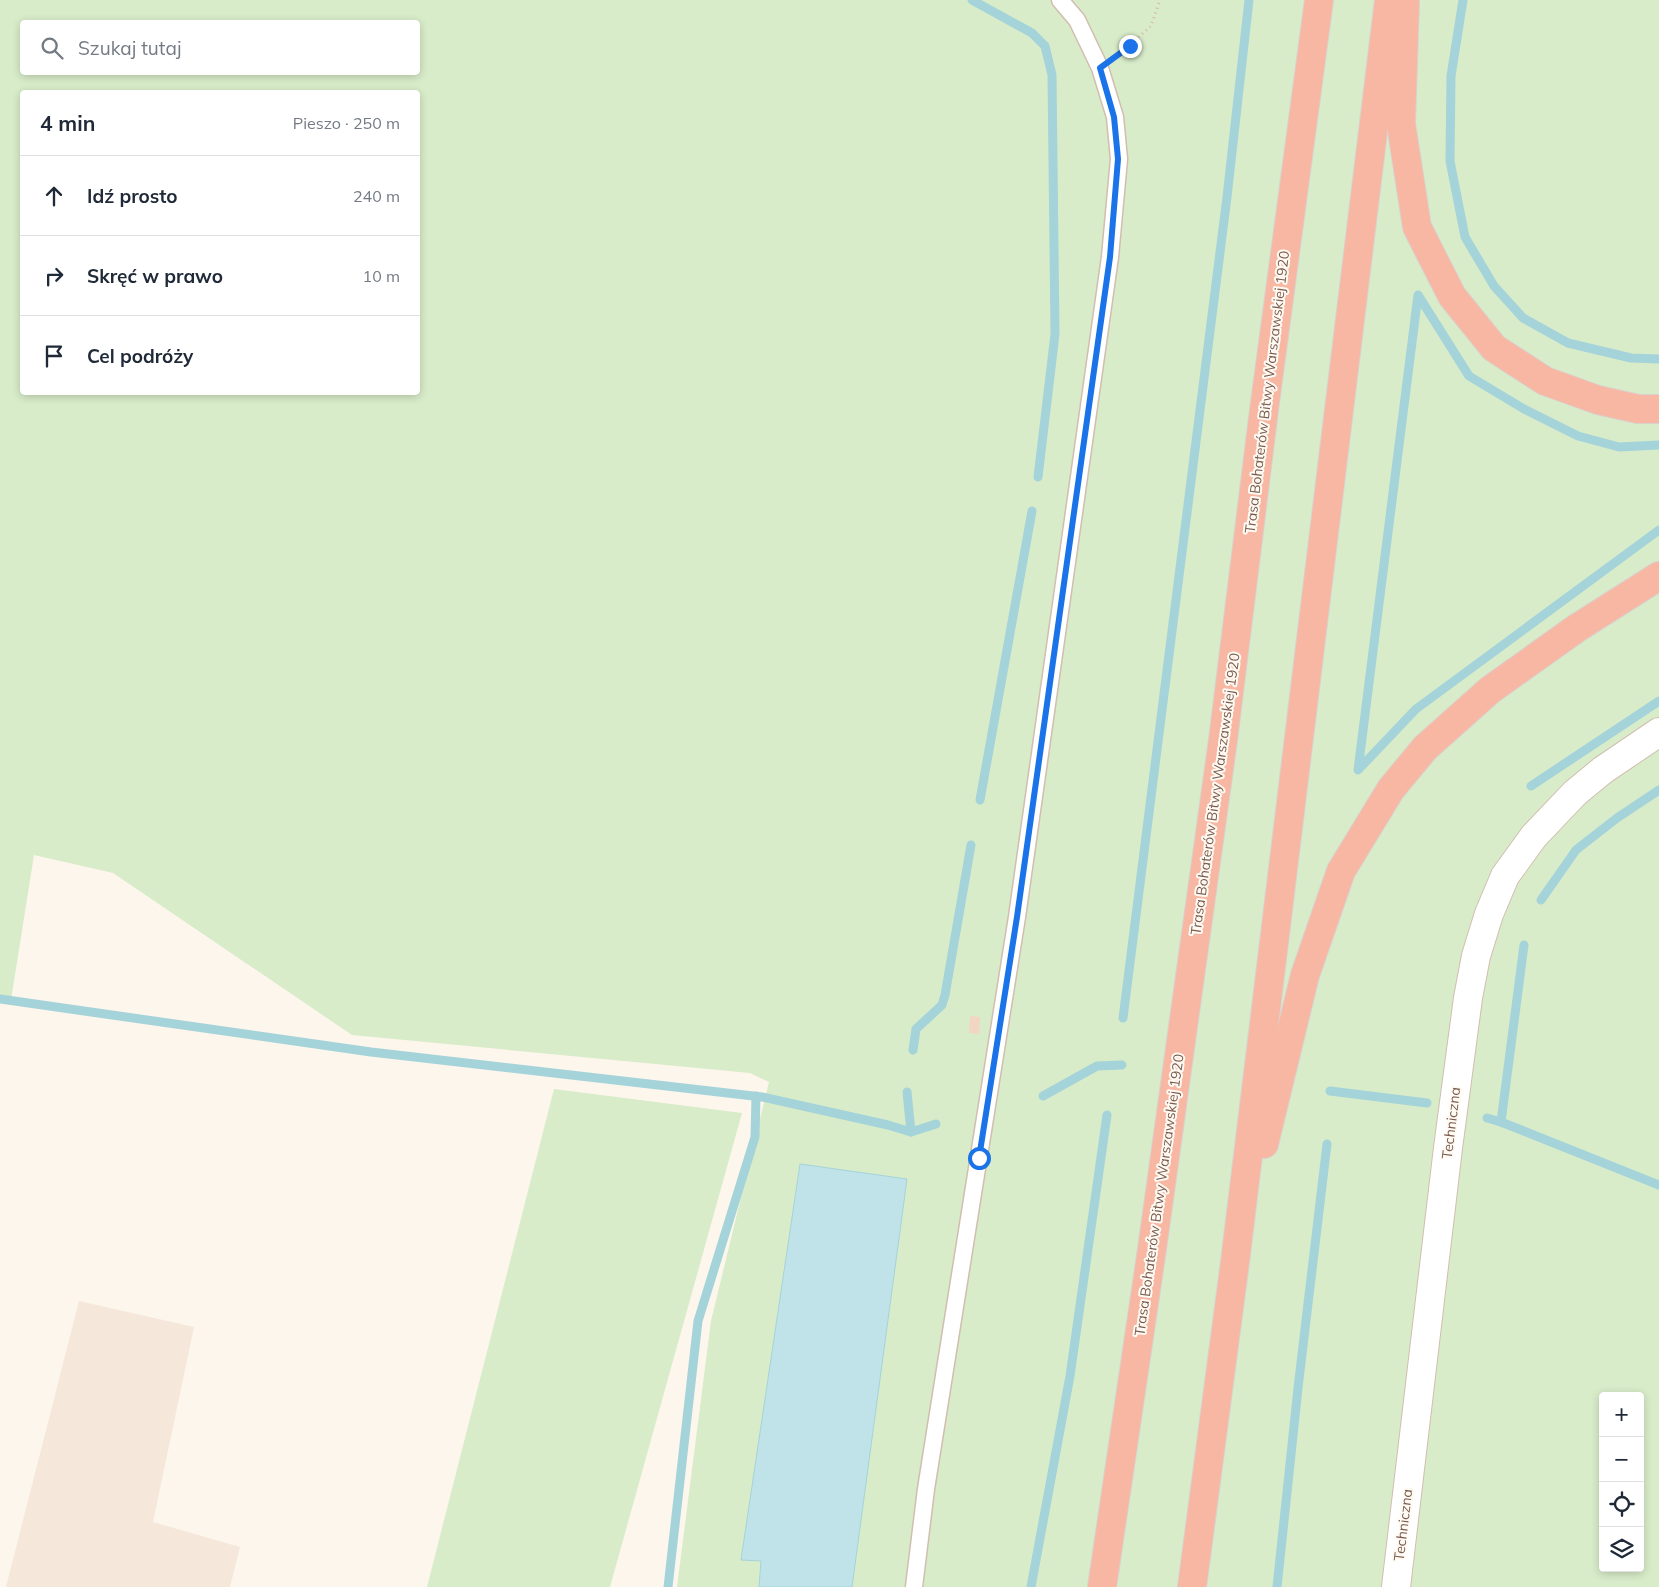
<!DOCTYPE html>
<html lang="pl">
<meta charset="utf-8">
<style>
:root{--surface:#fff;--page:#f2f2f3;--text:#1f2937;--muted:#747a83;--line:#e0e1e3}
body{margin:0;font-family:Mulish,sans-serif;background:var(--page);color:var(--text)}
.controls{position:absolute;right:15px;bottom:15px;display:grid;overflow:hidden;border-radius:5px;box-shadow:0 2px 8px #0003}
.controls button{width:45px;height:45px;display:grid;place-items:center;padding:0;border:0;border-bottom:1px solid var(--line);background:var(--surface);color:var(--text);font:25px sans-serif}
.stop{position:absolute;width:15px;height:15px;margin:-11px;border:4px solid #1a73e8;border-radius:50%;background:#fff}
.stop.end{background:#1a73e8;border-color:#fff;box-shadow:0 1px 5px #0008}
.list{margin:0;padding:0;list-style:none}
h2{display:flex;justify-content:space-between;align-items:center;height:65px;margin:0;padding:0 20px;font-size:21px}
h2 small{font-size:16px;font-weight:400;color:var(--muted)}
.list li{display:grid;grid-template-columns:32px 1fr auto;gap:15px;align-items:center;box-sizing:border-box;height:80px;padding:0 20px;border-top:1px solid var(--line)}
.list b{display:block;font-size:19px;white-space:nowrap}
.list em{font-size:16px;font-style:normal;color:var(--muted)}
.icon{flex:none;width:28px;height:28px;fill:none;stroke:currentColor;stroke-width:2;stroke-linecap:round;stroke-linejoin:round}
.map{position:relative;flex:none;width:1659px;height:1587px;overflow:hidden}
.search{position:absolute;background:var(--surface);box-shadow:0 2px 8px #0003;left:20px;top:20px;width:400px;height:55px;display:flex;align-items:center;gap:12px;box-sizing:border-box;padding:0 18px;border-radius:5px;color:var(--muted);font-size:19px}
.panel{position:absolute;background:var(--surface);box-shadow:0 2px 8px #0003;left:20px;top:90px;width:400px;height:305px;border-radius:5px}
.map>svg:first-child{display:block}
.residential{fill:#f5e8da}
.green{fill:#d8ecc9;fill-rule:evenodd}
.water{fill:#bfe3e8;stroke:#a5d3da}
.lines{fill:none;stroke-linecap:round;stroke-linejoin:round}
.stream{stroke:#a5d3da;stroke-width:9}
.building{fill:#f3d5c3}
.service-casing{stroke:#d1beb0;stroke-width:19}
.minor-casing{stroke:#d1beb0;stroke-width:30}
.motorway-casing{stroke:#dad1cd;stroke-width:30}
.path{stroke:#d9b8a5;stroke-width:3;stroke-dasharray:1 4;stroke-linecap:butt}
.service{stroke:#fff;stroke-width:16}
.minor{stroke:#fff;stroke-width:28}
.motorway{stroke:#f7b7a3;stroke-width:28}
.route{stroke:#1a73e8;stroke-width:6}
.labels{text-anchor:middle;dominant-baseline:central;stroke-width:4;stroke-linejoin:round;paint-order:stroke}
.street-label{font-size:14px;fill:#7a5c4d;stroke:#fffaf3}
</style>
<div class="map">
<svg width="1659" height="1587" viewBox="0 0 1659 1587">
<rect width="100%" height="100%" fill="#fdf6ec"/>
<polygon class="residential" points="79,1301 194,1327 153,1522 240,1547 230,1587 6,1587"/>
<g class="green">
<path d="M0 0H1659V1587H677L711 1321 769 1082 750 1073 352 1035 113 873 34 855 11 1000 0 999ZM22 22H418V72H22ZM22 92H418V392H22ZM1603 1396H1640V1568H1603Z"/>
<polygon points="554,1089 742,1113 610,1587 427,1587"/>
</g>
<polygon class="water" points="800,1164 907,1179 852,1587 759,1587 761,1561 741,1560"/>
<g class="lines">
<g class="stream">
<polyline points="972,0 1032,33 1045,46 1052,75 1055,334 1038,477"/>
<polyline points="1463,0 1451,76 1450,161 1465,237 1494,286 1523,318 1568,343 1631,358 1659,359"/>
<polyline points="1659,445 1619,447 1578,436 1524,409 1469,376 1418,295 1358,770 1416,709 1659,530"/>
<polyline points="1531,786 1659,701"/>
<polyline points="980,800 1032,511"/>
<polyline points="1541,900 1576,850 1617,818 1659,790"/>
<polyline points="0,999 371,1052 762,1097 888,1125 911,1132 936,1124"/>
<polyline points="1123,1018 1227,197 1249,0"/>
<polyline points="913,1050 916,1029 942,1005 945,995 971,845"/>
<polyline points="1330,1091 1427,1103"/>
<polyline points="907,1092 911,1132"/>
<polyline points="1043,1096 1097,1066 1122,1065"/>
<polyline points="1487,1118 1501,1122 1659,1185"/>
<polyline points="1501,1122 1524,945"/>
<polyline points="668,1587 698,1321 755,1137 756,1096"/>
<polyline points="1031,1587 1070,1376 1107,1115"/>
<polyline points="1277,1587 1298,1388 1327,1144"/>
</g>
</g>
<polygon class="building" points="970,1016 980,1017 979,1034 969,1033"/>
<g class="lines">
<defs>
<polyline id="service" points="914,1587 926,1489 1017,917 1110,257 1119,159 1115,117 1100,68 1077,20 1060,0"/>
<polyline id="minor" points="1396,1587 1448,1148 1468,998 1476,956 1489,914 1505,876 1534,836 1575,793 1603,770 1659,732"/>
<g id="motorway">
<polyline points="1405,3 1401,124 1417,227 1452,296 1494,348 1545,381 1598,400 1638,409 1659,409"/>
<polyline points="1264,1144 1305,975 1341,871 1391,789 1425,748 1490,690 1577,628 1659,576"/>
<polyline points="1102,1587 1152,1249 1223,740 1264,410 1319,0"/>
<polyline points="1192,1587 1235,1262 1389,0"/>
</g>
</defs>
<use href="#service" class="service-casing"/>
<use href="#minor" class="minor-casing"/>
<use href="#motorway" class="motorway-casing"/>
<polyline class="path" points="1120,54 1151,26 1160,0"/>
<use href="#service" class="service"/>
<use href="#minor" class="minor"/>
<use href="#motorway" class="motorway"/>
</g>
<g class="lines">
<polyline class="route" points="979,1158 1017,917 1110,257 1118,159 1114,117 1100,68 1130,46"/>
</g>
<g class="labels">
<g class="street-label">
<text transform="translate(1267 392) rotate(-83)">Trasa Bohaterów Bitwy Warszawskiej 1920</text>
<text transform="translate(1215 794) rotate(-82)">Trasa Bohaterów Bitwy Warszawskiej 1920</text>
<text transform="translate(1451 1123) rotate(-83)">Techniczna</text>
<text transform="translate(1159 1195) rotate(-82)">Trasa Bohaterów Bitwy Warszawskiej 1920</text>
<text transform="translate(1403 1525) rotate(-83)">Techniczna</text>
</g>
</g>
</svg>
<div class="controls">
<button>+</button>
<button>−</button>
<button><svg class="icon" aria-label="locate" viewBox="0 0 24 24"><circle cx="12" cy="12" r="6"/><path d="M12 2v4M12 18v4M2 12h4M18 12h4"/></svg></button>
<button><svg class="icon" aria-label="layers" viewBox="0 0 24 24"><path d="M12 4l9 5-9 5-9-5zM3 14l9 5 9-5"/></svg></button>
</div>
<div class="stop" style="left:979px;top:1158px"></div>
<div class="stop end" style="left:1130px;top:46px"></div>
<div class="search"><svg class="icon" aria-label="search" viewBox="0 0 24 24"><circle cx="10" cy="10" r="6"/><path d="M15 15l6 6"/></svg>Szukaj tutaj</div>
<section class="panel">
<h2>4 min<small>Pieszo · 250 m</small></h2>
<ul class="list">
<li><svg class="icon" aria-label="ahead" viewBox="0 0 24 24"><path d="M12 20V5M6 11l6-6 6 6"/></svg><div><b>Idź prosto</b></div><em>240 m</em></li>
<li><svg class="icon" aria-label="right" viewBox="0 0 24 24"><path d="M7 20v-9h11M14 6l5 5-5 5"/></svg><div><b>Skręć w prawo</b></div><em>10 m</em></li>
<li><svg class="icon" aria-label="arrive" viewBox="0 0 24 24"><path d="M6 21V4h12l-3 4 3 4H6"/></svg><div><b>Cel podróży</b></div></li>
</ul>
</section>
</div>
